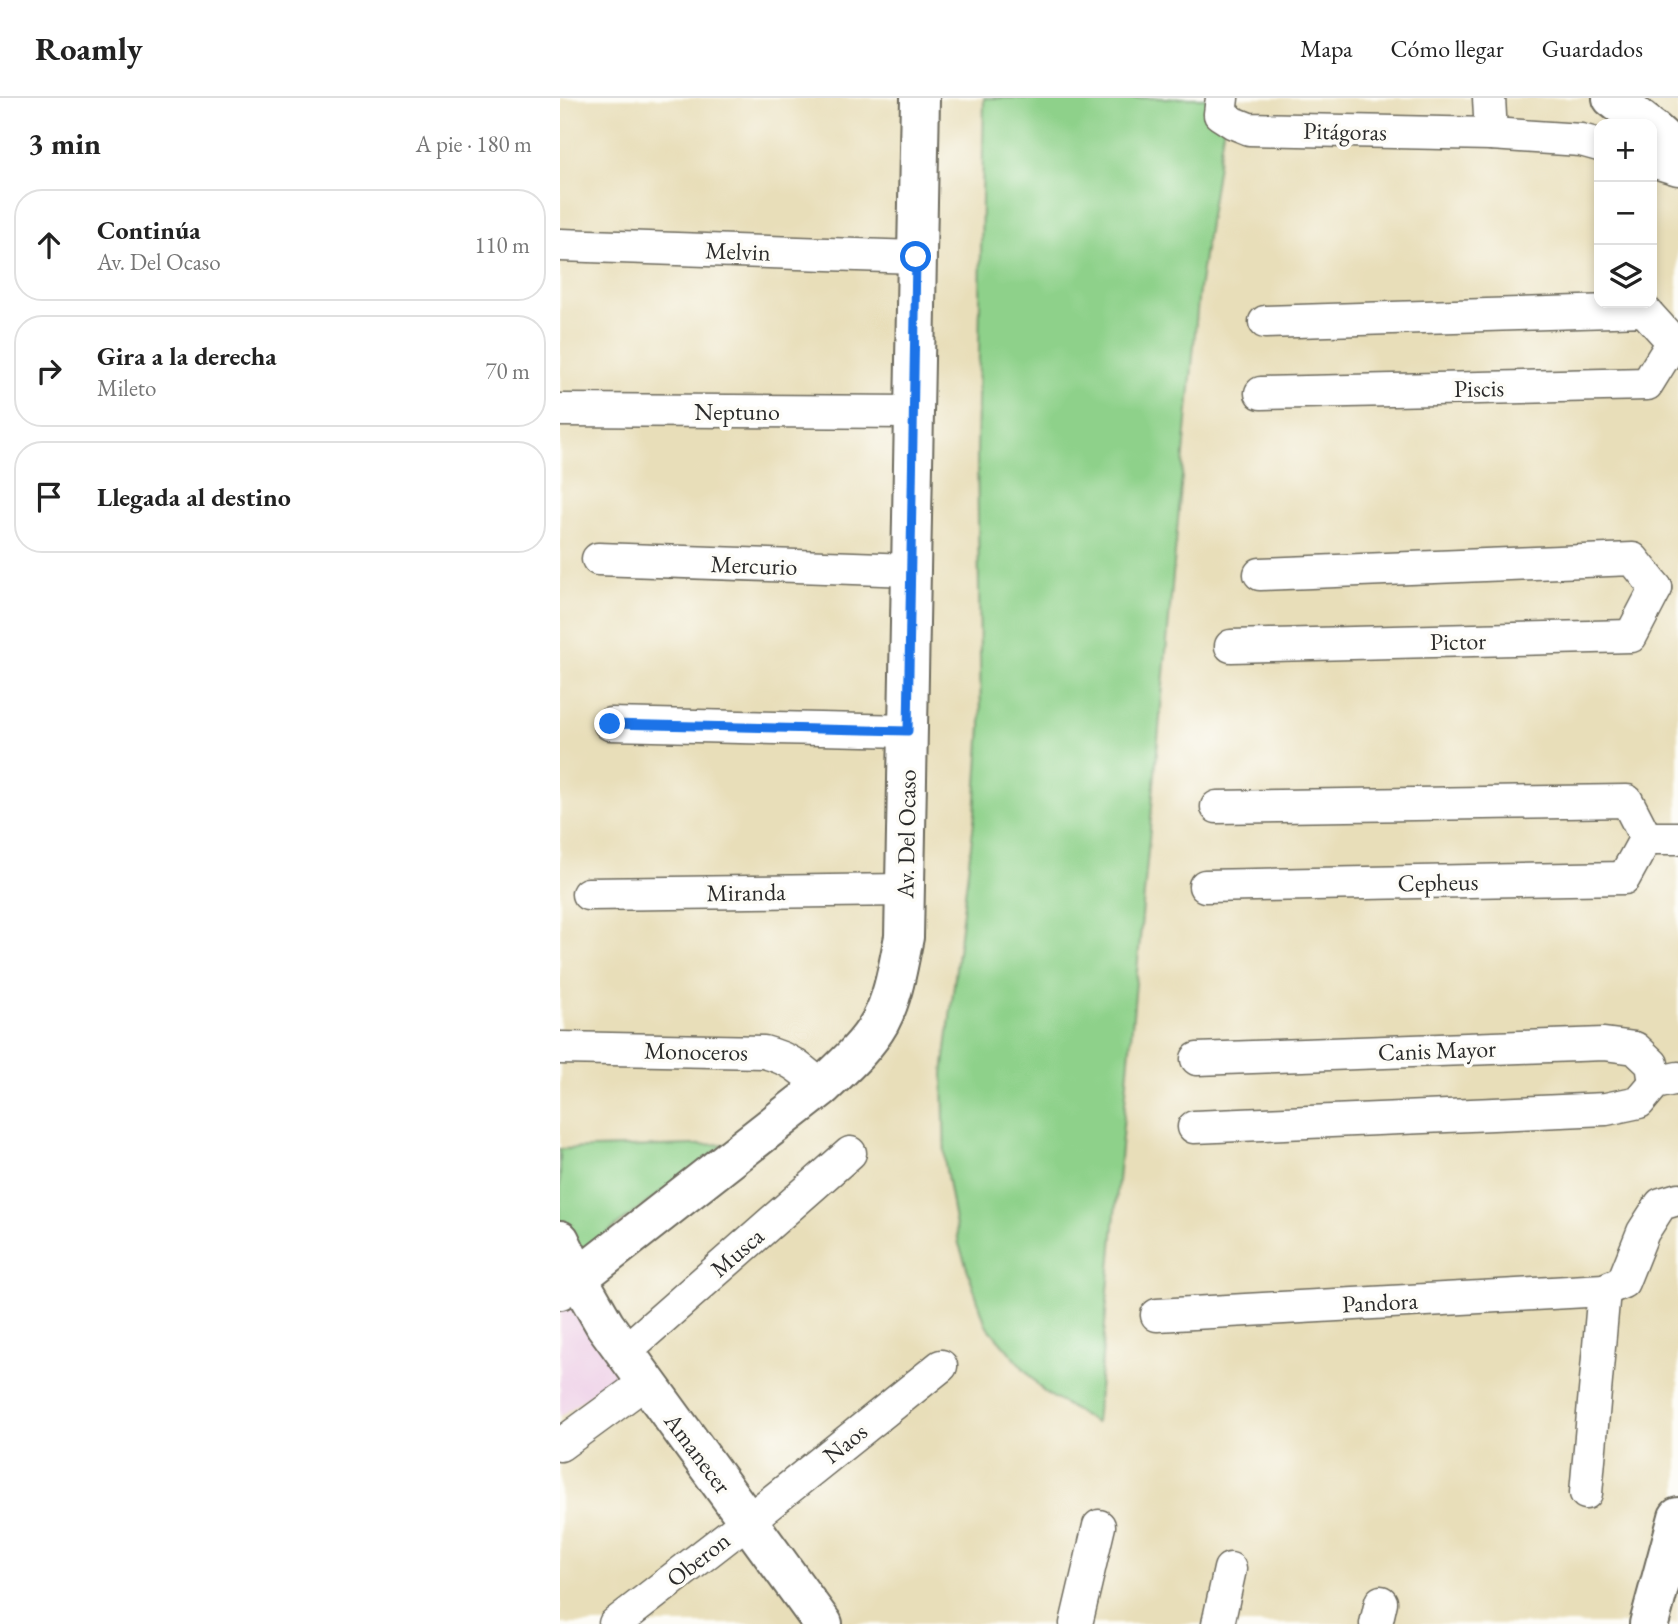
<!DOCTYPE html>
<html lang="es">
<meta charset="utf-8">
<style>
:root{--surface:#fff;--page:#f2f2f2;--text:#222;--muted:#767676;--line:#e0e0e0}
body{margin:0;font-family:"EB Garamond",serif;background:var(--page);color:var(--text)}
.controls{position:absolute;right:21px;top:21px;display:grid;overflow:hidden;border-radius:14px;box-shadow:0 4px 10px #0003}
.controls button{width:63px;height:63px;display:grid;place-items:center;padding:0;border:0;border-bottom:2px solid var(--line);background:var(--surface);color:var(--text);font:35px sans-serif}
.stop{position:absolute;width:21px;height:21px;margin:-16px;border:5px solid #1a73e8;border-radius:50%;background:#fff}
.stop.end{background:#1a73e8;border-color:#fff;box-shadow:0 2px 7px #0008}
.list{margin:0;padding:0;list-style:none}
h2{display:flex;justify-content:space-between;align-items:center;height:91px;margin:0;padding:0 28px;font-size:30px}
h2 small{font-size:23px;font-weight:400;color:var(--muted)}
.list li{display:grid;grid-template-columns:46px 1fr auto;gap:21px;align-items:center;box-sizing:border-box;height:112px;margin:0 14px 14px;padding:0 14px;border:2px solid var(--line);border-radius:28px}
.list b{display:block;font-size:26px;white-space:nowrap}
.list p{margin:0;font-size:23px;white-space:nowrap;color:var(--muted)}
.list em{font-size:23px;font-style:normal;color:var(--muted)}
.icon{flex:none;width:38px;height:38px;fill:none;stroke:currentColor;stroke-width:2;stroke-linecap:round;stroke-linejoin:round}
.map{position:relative;flex:none;width:1118px;height:1526px;overflow:hidden}
header{display:flex;align-items:center;gap:42px;box-sizing:border-box;height:98px;padding:0 35px;background:var(--surface);border-bottom:2px solid var(--line)}
header strong{font-size:33px}
nav{display:flex;gap:38px;margin-inline-start:auto;font-size:24px}
main{display:flex}
aside{flex:1;background:var(--surface)}
.map>svg:first-child{display:block}
.built{fill:#eed0e8}
.green{fill:#8ed18a;stroke:#5c7e5a;stroke-width:2}
.lines{fill:none;stroke-linecap:round;stroke-linejoin:round}
.minor-casing{stroke:#6d6a5d;stroke-width:35}
.tertiary-casing{stroke:#6d6a5d;stroke-width:42}
.minor{stroke:#fff;stroke-width:32}
.tertiary{stroke:#fff;stroke-width:38}
.route{stroke:#1a73e8;stroke-width:9}
.labels{text-anchor:middle;dominant-baseline:central;stroke-width:7;stroke-linejoin:round;paint-order:stroke}
.street-label{font-size:24px;fill:#2b2b2b;stroke:#fdfcf7}
</style>
<header>
<strong>Roamly</strong>
<nav><a>Mapa</a><a>Cómo llegar</a><a>Guardados</a></nav>
</header>
<main>
<aside>
<h2>3 min<small>A pie · 180 m</small></h2>
<ul class="list">
<li><svg class="icon" aria-label="ahead" viewBox="0 0 24 24"><path d="M12 20V5M6 11l6-6 6 6"/></svg><div><b>Continúa</b><p>Av. Del Ocaso</p></div><em>110 m</em></li>
<li><svg class="icon" aria-label="right" viewBox="0 0 24 24"><path d="M7 20v-9h11M14 6l5 5-5 5"/></svg><div><b>Gira a la derecha</b><p>Mileto</p></div><em>70 m</em></li>
<li><svg class="icon" aria-label="arrive" viewBox="0 0 24 24"><path d="M6 21V4h12l-3 4 3 4H6"/></svg><div><b>Llegada al destino</b></div></li>
</ul>
</aside>
<div class="map">
<svg width="1118" height="1526" viewBox="0 0 1118 1526">
<rect width="100%" height="100%" fill="#fdfcf7"/>
<filter id="ink" filterUnits="userSpaceOnUse"><feTurbulence type="fractalNoise" baseFrequency=".0143" numOctaves="2"/><feDisplacementMap in="SourceGraphic" scale="14" xChannelSelector="R" yChannelSelector="G"/><feConvolveMatrix kernelMatrix="1 2 1 2 8 2 1 2 1" color-interpolation-filters="sRGB"/></filter>
<filter id="wash" filterUnits="userSpaceOnUse"><feTurbulence type="fractalNoise" baseFrequency=".00686" numOctaves="4" result="noise"/><feDisplacementMap in="SourceGraphic" scale="28" xChannelSelector="R" yChannelSelector="G"/><feGaussianBlur stdDeviation="1.57" result="paint"/><feColorMatrix in="noise" values="0 0 0 0 0 0 0 0 0 0 0 0 0 0 0 0 0 1.4 0 .05"/><feComposite in="paint" operator="in"/></filter>
<g filter="url(#wash)">
<rect width="100%" height="100%" fill="#e8deb9"/>
<polygon class="built" points="7,1204 59,1274 0,1319 0,1209"/>
<g class="green">
<polygon points="424,0 668,0 639,191 536,1325 484,1294 426,1227 399,1146 385,1066 383,976 415,715 421,628 417,355"/>
<polygon points="165,1046 10,1163 0,1142 0,1051"/>
</g>
</g>
<g filter="url(#ink)">
<g class="lines">
<defs>
<g id="minor">
<polyline points="662,0 660,16 674,25 689,31 931,36 1021,42 1039,47"/>
<polyline points="929,0 931,36"/>
<polyline points="1092,63 1118,71"/>
<polyline points="0,147 356,159"/>
<polyline points="705,224 1084,212 1113,244 1118,243"/>
<polyline points="701,295 1087,286 1113,244"/>
<polyline points="0,312 354,314"/>
<polyline points="38,461 351,472"/>
<polyline points="700,476 1073,461 1096,490"/>
<polyline points="671,548 1071,538 1096,490"/>
<polyline points="50,626 348,633"/>
<polyline points="657,709 1067,703 1086,740"/>
<polyline points="1086,740 1118,740"/>
<polyline points="645,788 1064,780 1086,740"/>
<polyline points="28,796 344,792"/>
<path d="M0 950 204 954C233 962 240 970 262 989"/>
<polyline points="637,961 1044,946 1075,950 1092,966 1095,985"/>
<polyline points="634,1029 1046,1011 1079,1004 1095,985 1118,980"/>
<polyline points="597,1217 1044,1192 1063,1184 1083,1134 1101,1106 1118,1101"/>
<polyline points="64,1254 290,1055"/>
<polyline points="0,1347 86,1284"/>
<polyline points="1026,1395 1044,1192"/>
<polyline points="55,1526 189,1422 381,1268"/>
<polyline points="516,1526 539,1428"/>
<polyline points="658,1526 670,1471"/>
<polyline points="816,1526 821,1504"/>
</g>
<g id="tertiary">
<polyline points="1052,0 1086,26"/>
<polyline points="1092,31 1118,54"/>
<polyline points="0,1142 18,1180 45,1227 263,1526"/>
<path d="M0 1192 18 1180 262 989C283 969 306 949 320 924 334 898 338 867 344 839L360 0"/>
<polyline points="1089,1526 1118,1419"/>
</g>
</defs>
<use href="#minor" class="minor-casing"/>
<use href="#tertiary" class="tertiary-casing"/>
<use href="#minor" class="minor"/>
<use href="#tertiary" class="tertiary"/>
</g>
</g>
<g class="lines" filter="url(#ink)">
<polyline class="route" points="50,626 348,633 356,159"/>
</g>
<g class="labels">
<g class="street-label">
<text transform="translate(785 33) rotate(1)">Pitágoras</text>
<text transform="translate(178 153) rotate(2)">Melvin</text>
<text transform="translate(919 290) rotate(-1)">Piscis</text>
<text x="177" y="313">Neptuno</text>
<text transform="translate(194 467) rotate(2)">Mercurio</text>
<text transform="translate(898 543) rotate(-1)">Pictor</text>
<text transform="translate(346 736) rotate(-89)">Av. Del Ocaso</text>
<text transform="translate(878 784) rotate(-1)">Cepheus</text>
<text transform="translate(186 794) rotate(-1)">Miranda</text>
<text transform="translate(877 952) rotate(-2)">Canis Mayor</text>
<text transform="translate(136 953) rotate(1)">Monoceros</text>
<text transform="translate(177 1154) rotate(-41)">Musca</text>
<text transform="translate(820 1204) rotate(-3)">Pandora</text>
<text transform="translate(285 1345) rotate(-39)">Naos</text>
<text transform="translate(138 1355) rotate(53)">Amanecer</text>
<text transform="translate(138 1461) rotate(-38)">Oberon</text>
</g>
</g>
</svg>
<div class="controls">
<button>+</button>
<button>−</button>
<button><svg class="icon" aria-label="layers" viewBox="0 0 24 24"><path d="M12 4l9 5-9 5-9-5zM3 14l9 5 9-5"/></svg></button>
</div>
<div class="stop" style="left:356px;top:159px"></div>
<div class="stop end" style="left:50px;top:626px"></div>
</div>
</main>
